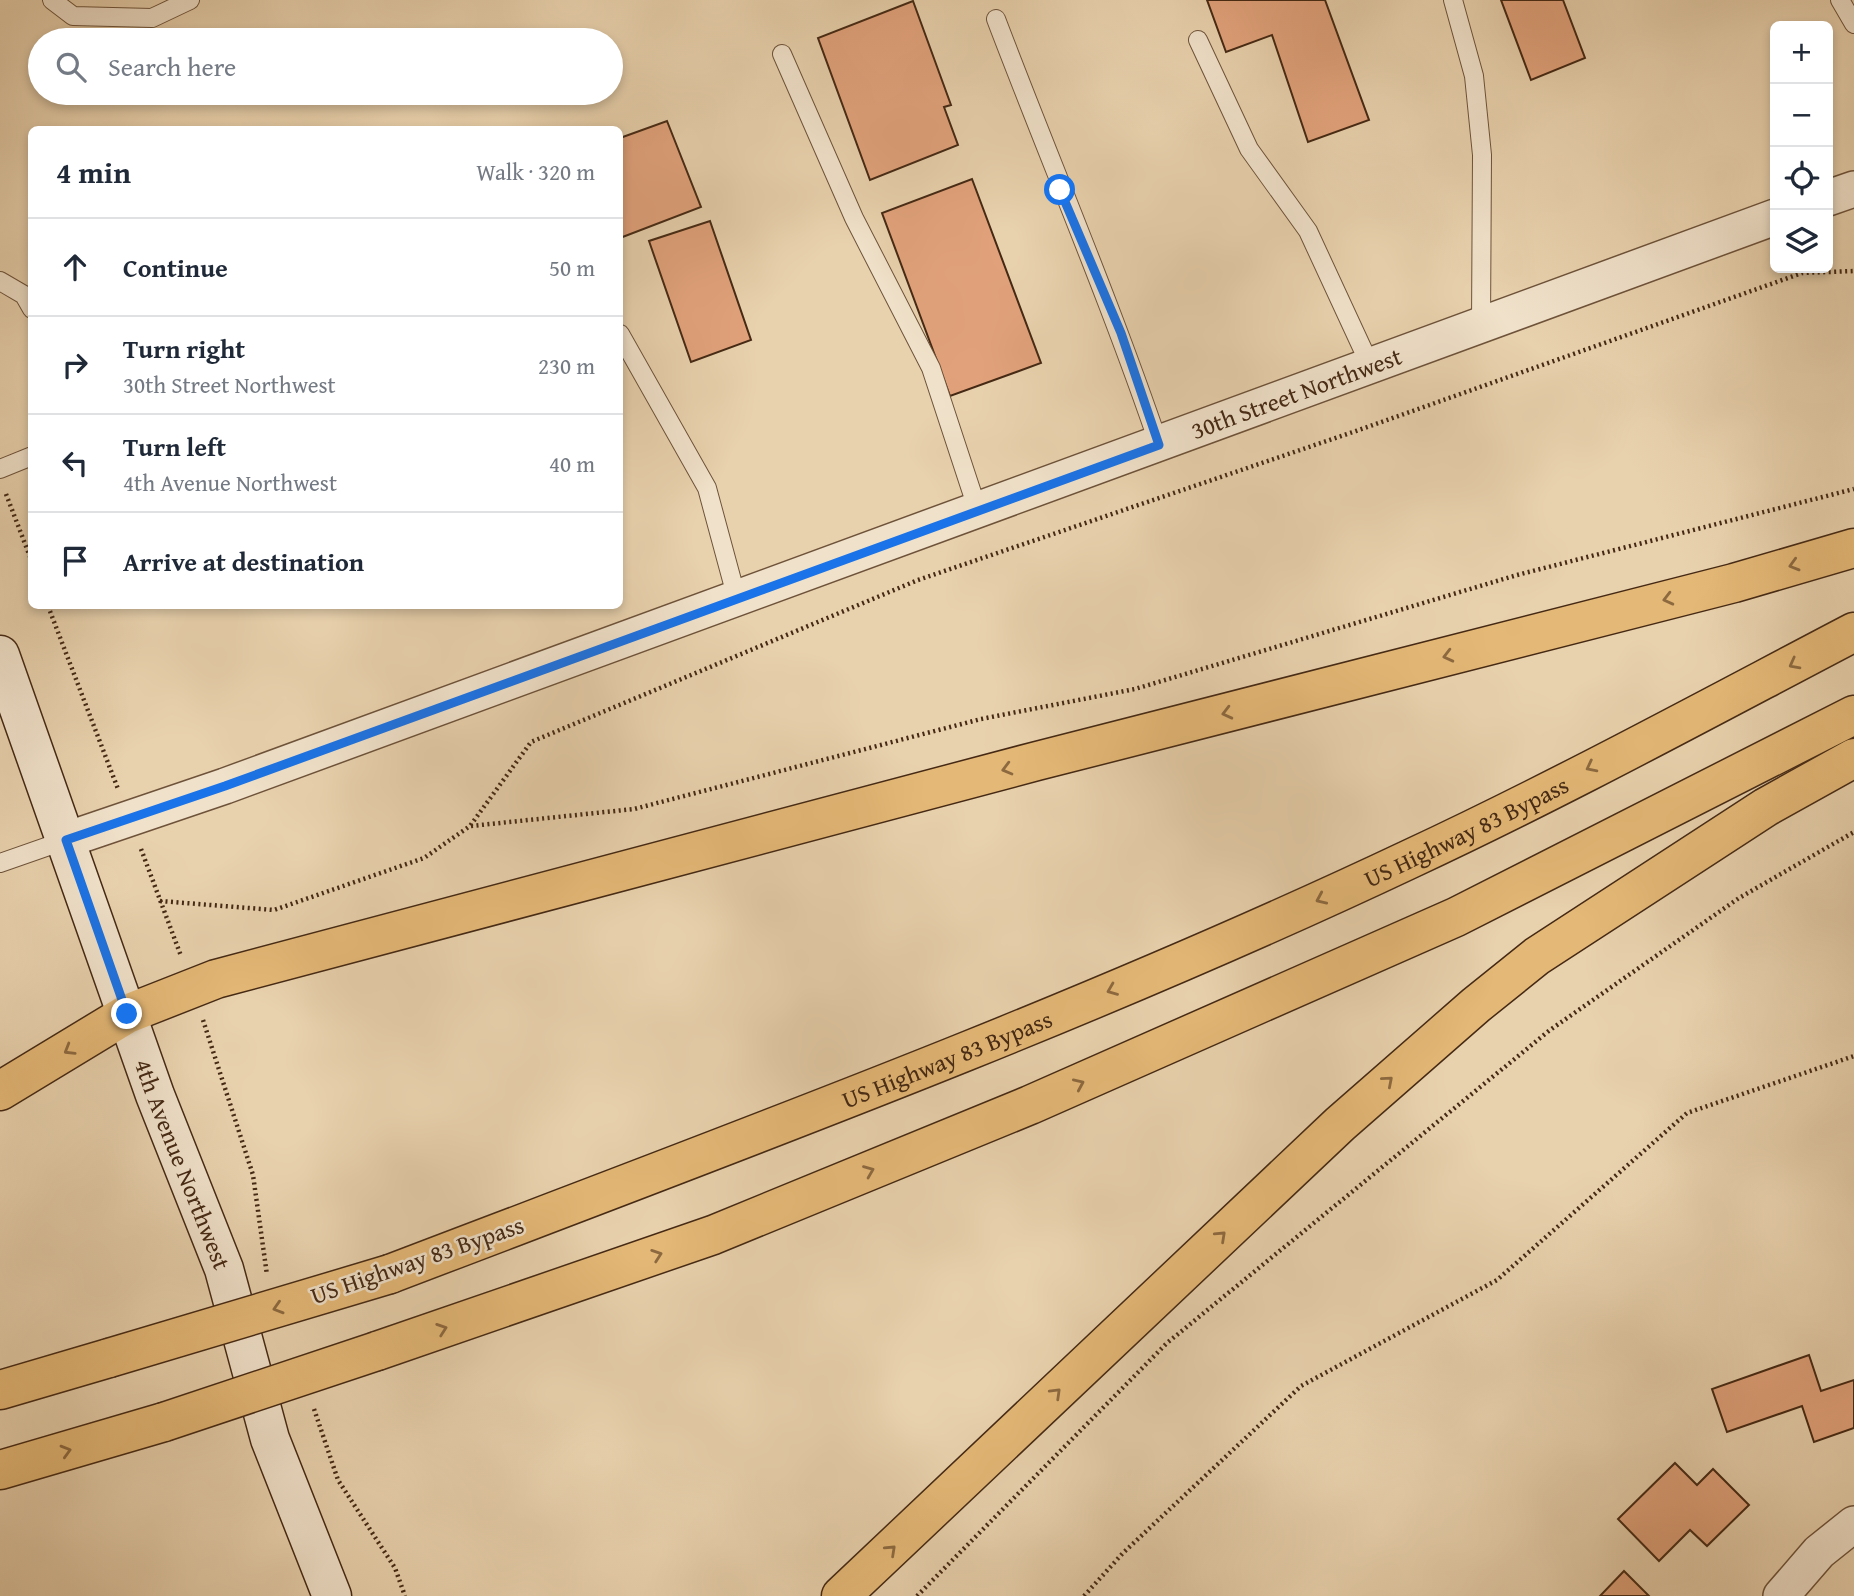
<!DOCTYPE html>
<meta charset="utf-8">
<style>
:root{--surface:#fff;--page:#f2f2f3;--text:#1f2937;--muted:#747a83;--line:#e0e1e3}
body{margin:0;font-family:"Gentium Book Plus",serif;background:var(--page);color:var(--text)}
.controls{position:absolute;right:21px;top:21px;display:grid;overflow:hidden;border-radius:10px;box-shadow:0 4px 10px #0003}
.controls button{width:63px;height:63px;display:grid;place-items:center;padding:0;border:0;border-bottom:2px solid var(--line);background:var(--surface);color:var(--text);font:35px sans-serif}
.stop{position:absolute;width:21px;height:21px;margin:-16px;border:5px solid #1a73e8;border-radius:50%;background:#fff}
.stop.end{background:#1a73e8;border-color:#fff;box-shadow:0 2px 7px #0008}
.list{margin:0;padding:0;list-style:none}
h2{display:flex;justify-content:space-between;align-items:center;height:91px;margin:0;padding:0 28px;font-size:30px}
h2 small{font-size:23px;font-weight:400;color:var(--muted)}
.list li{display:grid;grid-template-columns:46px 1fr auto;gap:21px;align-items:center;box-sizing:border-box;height:98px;padding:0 28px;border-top:2px solid var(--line)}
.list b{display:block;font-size:26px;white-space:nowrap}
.list p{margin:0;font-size:23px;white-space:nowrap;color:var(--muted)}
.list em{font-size:23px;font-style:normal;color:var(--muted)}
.icon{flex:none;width:38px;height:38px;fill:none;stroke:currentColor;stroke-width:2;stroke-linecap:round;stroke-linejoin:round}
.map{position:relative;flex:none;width:1854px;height:1596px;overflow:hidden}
.search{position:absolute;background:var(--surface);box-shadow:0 4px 10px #0003;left:28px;top:28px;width:595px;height:77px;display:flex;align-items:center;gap:18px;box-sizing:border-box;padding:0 24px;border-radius:38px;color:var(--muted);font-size:26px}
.panel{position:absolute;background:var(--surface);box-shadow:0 4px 10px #0003;left:28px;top:126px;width:595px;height:483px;border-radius:10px}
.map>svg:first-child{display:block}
.building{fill:#e1a27b;stroke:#452914;stroke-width:2}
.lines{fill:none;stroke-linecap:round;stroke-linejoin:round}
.lane-casing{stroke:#6e533a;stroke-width:20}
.street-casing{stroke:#6e533a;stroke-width:38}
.secondary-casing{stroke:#452914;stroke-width:41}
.highway-casing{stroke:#452914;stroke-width:41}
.path{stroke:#452914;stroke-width:4.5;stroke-dasharray:2 3.5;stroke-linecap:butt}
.lane{stroke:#f0e1ca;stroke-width:18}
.street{stroke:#f0e1ca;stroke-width:35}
.secondary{stroke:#f0e1ca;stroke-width:38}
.highway{stroke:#e4b876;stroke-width:38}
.highway-bridge-casing{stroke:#452914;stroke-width:41;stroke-linecap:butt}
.highway-bridge{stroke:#e4b876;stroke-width:38}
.oneway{stroke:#8d6940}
.route{stroke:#1a73e8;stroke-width:9}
.labels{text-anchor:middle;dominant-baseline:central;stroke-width:5;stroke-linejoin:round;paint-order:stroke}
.street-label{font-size:24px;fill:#452914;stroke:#f0e1ca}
</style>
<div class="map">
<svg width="1854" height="1596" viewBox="0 0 1854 1596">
<rect width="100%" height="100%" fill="#e8d1ad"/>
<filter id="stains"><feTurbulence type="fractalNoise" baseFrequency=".00286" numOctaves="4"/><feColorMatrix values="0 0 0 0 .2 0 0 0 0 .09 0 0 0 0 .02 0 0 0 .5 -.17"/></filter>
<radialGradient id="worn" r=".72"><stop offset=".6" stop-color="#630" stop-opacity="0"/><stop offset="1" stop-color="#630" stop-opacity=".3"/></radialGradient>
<g class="building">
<polygon points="1207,0 1325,0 1369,120 1308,142 1272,35 1226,52"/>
<polygon points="1501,0 1563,0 1585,58 1531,80"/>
<polygon points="913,1 951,105 944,107 958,145 870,180 818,38"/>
<polygon points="667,121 701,207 620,238 620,138"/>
<polygon points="972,179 1041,363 950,396 882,213"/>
<polygon points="710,221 751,340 691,362 649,241"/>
<polygon points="1809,1355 1821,1391 1854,1380 1854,1428 1814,1442 1802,1406 1727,1432 1712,1389"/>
<polygon points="1675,1463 1697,1485 1713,1469 1749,1505 1707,1546 1690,1530 1659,1561 1618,1519"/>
<polygon points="1624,1571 1649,1596 1600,1596"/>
</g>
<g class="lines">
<defs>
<g id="lane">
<polyline points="52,0 73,16 152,18 190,0"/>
<polyline points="1453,0 1474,76 1482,155 1481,324"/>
<polyline points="1840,0 1854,24"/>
<path d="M996 19C1050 161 1110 301 1159 445"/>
<polyline points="1198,40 1249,149 1308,231 1370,365"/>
<polyline points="782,54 854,218 931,368 978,511"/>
<polyline points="0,281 24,295 32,309"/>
<polyline points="620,334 707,488 737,599"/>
<polyline points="0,469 32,456"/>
<polyline points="0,863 66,840"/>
</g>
<g id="street">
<polyline points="1828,198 1854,189"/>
<path id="s1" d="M66 840 225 786 1775 217"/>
<polyline points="1781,1596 1819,1552 1854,1524"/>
</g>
<g id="secondary">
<path id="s2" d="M0 655 155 1095 224 1269 270 1439 332 1596"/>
</g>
<g id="highway">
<polyline points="0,1091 127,1014 216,979 1037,761 1734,583 1854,548"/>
<path id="s3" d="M390 1274C733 1143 1078 1016 1410 859 1560 789 1707 709 1854 632"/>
<polyline points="377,1351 713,1235 1030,1105 1456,917 1854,715"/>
<polyline points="0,1390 109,1358"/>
<polyline points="0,1470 164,1422"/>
<polyline points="841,1596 1340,1124 1476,1005 1537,956 1766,807 1854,758"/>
</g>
</defs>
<use href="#lane" class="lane-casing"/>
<use href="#street" class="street-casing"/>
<use href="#secondary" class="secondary-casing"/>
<use href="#highway" class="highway-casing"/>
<g class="path">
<polyline points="6,494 32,562"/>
<polyline points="48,606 118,789"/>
<polyline points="471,826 634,809 981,719 1135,689 1517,575 1854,489"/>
<polyline points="141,849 181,956"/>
<polyline points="160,901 274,910 424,858 470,826 531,742 918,580 1356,431 1802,273 1854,271"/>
<polyline points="203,1020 253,1175 267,1275"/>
<polyline points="314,1409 338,1480 395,1568 405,1596"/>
<polyline points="917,1596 1167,1343 1550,1030 1739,898 1854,832"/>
<polyline points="1084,1596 1123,1553 1301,1386 1497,1280 1687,1113 1854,1056"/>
</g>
<use href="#lane" class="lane"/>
<use href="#street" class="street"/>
<use href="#secondary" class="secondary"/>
<use href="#highway" class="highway"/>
<defs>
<g id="highway-bridge">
<polyline points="109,1358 390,1274"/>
<polyline points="164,1422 377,1351"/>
</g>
</defs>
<use href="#highway-bridge" class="highway-bridge-casing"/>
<use href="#highway-bridge" class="highway-bridge"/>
</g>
<defs><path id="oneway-chevron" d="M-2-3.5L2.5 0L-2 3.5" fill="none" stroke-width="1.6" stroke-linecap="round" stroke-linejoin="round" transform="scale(1.75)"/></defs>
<g class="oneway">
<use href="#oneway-chevron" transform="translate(1794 565) rotate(164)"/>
<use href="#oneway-chevron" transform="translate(1668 599) rotate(166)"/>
<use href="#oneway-chevron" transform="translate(1448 656) rotate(166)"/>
<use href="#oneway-chevron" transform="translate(1794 664) rotate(152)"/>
<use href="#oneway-chevron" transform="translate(1227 713) rotate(166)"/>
<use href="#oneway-chevron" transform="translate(1591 767) rotate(153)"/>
<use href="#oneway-chevron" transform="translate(1007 769) rotate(165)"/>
<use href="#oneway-chevron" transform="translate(1321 899) rotate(156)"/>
<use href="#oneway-chevron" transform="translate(1112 990) rotate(158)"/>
<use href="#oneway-chevron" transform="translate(69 1050) rotate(149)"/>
<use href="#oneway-chevron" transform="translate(1388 1081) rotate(-41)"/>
<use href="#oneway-chevron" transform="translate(1079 1084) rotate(-24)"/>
<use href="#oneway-chevron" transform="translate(869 1171) rotate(-22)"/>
<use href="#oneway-chevron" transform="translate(1221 1236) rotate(-43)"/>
<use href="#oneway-chevron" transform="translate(657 1255) rotate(-19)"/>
<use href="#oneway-chevron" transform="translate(278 1308) rotate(163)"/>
<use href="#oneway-chevron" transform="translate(442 1329) rotate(-19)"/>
<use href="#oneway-chevron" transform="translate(1056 1393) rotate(-44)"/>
<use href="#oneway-chevron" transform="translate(66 1451) rotate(-16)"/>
<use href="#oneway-chevron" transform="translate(891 1550) rotate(-43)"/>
</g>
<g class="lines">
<polyline class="route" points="127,1014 66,840 225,786 1159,445 1121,333 1060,190"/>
</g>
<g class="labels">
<g class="street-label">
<text stroke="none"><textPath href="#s1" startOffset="1309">30th Street Northwest</textPath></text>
<text stroke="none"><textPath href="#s3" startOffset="1164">US Highway 83 Bypass</textPath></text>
<text stroke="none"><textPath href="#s3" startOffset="597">US Highway 83 Bypass</textPath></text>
<text stroke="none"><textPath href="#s2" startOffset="541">4th Avenue Northwest</textPath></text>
<text transform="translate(417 1260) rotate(-19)">US Highway 83 Bypass</text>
</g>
</g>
<rect width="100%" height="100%" filter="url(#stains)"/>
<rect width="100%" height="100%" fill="url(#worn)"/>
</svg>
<div class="controls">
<button>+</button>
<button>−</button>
<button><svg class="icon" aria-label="locate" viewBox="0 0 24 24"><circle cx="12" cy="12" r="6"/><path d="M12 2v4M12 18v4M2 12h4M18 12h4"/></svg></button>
<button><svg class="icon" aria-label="layers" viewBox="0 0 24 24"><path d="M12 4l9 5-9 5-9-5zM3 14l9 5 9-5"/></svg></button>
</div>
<div class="stop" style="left:1060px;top:190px"></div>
<div class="stop end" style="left:127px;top:1014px"></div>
<div class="search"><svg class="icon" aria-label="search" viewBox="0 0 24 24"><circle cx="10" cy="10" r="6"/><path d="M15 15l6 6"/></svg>Search here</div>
<section class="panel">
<h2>4 min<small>Walk · 320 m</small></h2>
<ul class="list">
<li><svg class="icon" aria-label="ahead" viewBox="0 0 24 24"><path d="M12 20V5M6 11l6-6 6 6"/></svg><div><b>Continue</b></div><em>50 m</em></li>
<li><svg class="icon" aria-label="right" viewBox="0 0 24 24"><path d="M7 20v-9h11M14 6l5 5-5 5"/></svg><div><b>Turn right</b><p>30th Street Northwest</p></div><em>230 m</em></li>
<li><svg class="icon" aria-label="left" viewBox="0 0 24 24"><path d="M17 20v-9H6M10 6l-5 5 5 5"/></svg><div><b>Turn left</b><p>4th Avenue Northwest</p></div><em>40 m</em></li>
<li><svg class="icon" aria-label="arrive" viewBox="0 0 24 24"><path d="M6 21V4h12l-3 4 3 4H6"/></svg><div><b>Arrive at destination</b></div></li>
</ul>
</section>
</div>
